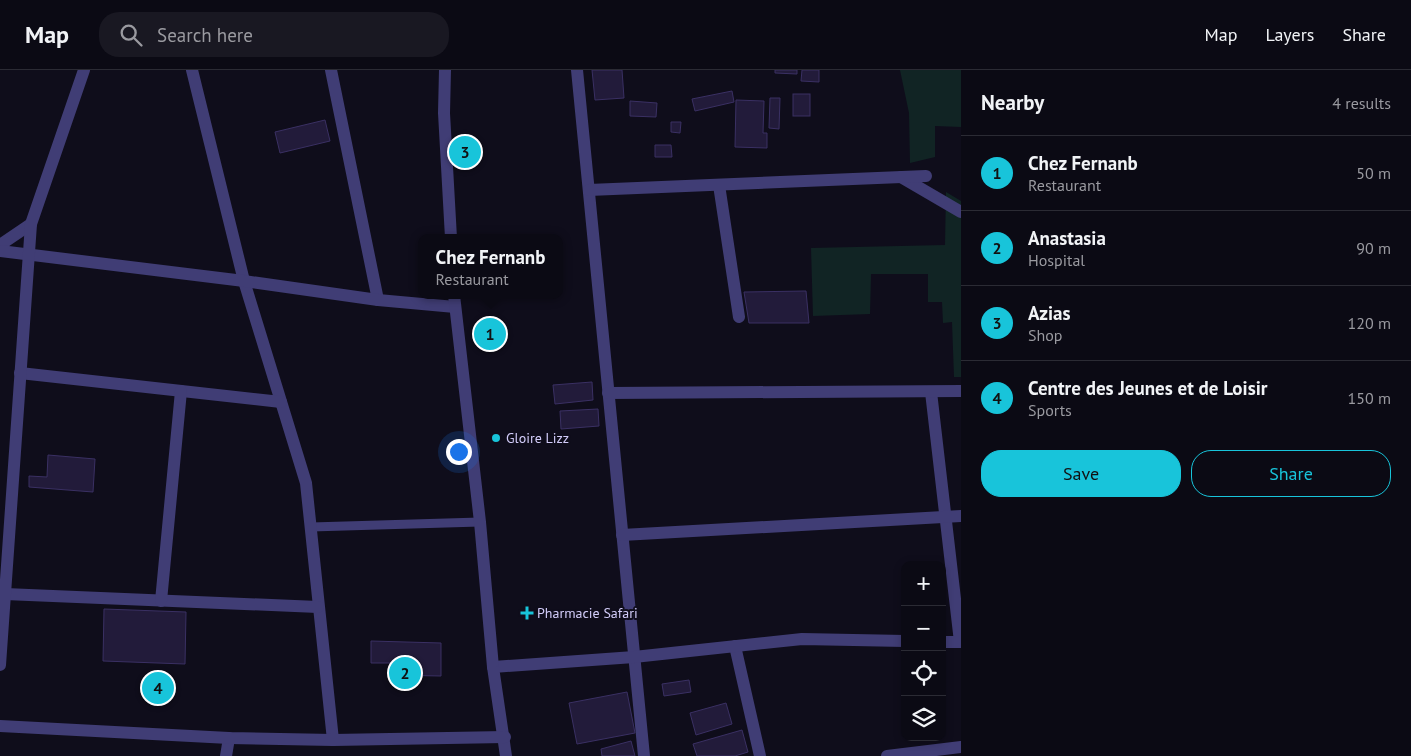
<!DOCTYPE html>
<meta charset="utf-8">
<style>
:root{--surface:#0b0a14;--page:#191822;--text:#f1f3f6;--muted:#9a9aa0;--line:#2b2b34;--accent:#18c4da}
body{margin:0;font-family:"PT Sans",sans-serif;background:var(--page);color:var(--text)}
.controls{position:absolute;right:15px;bottom:15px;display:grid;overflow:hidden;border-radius:10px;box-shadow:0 2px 8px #0003}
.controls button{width:45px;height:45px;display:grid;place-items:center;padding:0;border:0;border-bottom:1px solid var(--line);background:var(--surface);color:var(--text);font:25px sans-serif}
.you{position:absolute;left:458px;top:381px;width:18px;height:18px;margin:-12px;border:4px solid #fff;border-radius:50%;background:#1a73e8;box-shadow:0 0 0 8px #1a73e833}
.badge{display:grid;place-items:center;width:32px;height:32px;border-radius:50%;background:var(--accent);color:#111;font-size:16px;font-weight:700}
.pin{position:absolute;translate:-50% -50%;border:2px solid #fff;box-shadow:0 1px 5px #0006}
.popup{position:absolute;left:418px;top:164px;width:145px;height:65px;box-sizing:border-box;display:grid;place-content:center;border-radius:10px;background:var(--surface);filter:drop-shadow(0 1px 4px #0005);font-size:16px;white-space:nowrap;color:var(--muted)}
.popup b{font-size:19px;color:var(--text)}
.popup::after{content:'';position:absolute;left:50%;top:100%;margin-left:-10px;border:10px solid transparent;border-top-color:var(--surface)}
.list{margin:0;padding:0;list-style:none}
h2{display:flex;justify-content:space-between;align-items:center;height:65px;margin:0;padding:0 20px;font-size:21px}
h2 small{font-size:16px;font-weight:400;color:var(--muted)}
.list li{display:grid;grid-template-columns:32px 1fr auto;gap:15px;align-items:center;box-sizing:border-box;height:75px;padding:0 20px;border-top:1px solid var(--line)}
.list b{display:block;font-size:19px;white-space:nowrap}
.list p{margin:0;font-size:16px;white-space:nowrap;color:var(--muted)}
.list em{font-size:16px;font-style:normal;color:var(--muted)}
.actions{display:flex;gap:10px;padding:15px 20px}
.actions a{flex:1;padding:11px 0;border:1px solid var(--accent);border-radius:20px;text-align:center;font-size:18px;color:var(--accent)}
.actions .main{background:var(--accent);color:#111}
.icon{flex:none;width:28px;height:28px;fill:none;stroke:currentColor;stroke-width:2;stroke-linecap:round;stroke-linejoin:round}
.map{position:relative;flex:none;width:961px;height:686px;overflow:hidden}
header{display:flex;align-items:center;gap:30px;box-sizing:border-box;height:70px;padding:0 25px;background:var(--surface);border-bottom:1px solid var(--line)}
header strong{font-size:24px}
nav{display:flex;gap:28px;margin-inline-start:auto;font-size:18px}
.search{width:350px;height:45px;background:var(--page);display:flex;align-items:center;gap:12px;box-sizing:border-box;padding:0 18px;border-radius:20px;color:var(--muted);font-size:19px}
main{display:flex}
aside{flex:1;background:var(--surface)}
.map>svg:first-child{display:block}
.green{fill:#112424}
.building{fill:#221b3a;stroke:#3a3063}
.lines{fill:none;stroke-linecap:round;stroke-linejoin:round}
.service{stroke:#403d75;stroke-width:9}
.minor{stroke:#403d75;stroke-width:12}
.tertiary{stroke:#403d75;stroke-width:12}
.poi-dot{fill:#18c4da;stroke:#0f0d1b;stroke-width:2}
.labels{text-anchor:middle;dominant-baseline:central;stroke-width:4;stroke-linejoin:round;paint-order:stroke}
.poi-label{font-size:14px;fill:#d2ccf9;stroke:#0f0d1b;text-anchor:start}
</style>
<header>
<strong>Map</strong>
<div class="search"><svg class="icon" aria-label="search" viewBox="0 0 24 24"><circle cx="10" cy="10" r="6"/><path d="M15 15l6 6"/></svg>Search here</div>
<nav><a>Map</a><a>Layers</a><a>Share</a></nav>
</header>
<main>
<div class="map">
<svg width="961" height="686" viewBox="0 0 961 686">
<rect width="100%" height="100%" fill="#0f0d1b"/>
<g class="green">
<polygon points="900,0 961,0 961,57 935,56 935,87 910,93 909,43"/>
<polygon points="946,122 961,131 961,307 954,307 952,252 943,253 942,232 928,232 928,204 871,204 870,244 813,246 811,178 945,175"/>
</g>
<g class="building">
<polygon points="592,0 622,0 624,28 595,30"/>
<polygon points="775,0 797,0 797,4 775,3"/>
<polygon points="802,0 819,0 819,12 801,11"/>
<polygon points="732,21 734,32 695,41 692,29"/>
<rect x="793" y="24" width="17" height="22"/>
<polygon points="770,28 780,28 779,59 769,58"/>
<polygon points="736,30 764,31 763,63 767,63 767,78 735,77"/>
<polygon points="630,31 657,33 656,47 630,46"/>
<polygon points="325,50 330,71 280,83 275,62"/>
<polygon points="671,52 681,52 680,63 671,62"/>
<polygon points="655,75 671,75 672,87 655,87"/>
<polygon points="806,221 809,253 749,253 744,222"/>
<polygon points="592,312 593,330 555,334 553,315"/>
<polygon points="598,339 599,356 561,359 560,341"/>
<polygon points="48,385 95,389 93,422 29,417 29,406 47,407"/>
<polygon points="104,539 186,542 185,594 103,591"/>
<polygon points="371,571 441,573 441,606 390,605 390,593 371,593"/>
<polygon points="689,610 691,622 664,626 662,614"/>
<polygon points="627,622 635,663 577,674 569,633"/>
<polygon points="726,633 732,654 696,665 690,643"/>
<polygon points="742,660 748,682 735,686 697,686 693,674"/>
<polygon points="631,671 635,686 602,686 601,679"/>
</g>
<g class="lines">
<polyline class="service" points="311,457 480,452"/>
<g class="minor">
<polyline points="192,0 244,211 306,413 333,670"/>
<polyline points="331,0 378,230"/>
<polyline points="577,0 644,686"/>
<polyline points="901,107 961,142"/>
<polyline points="719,115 739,247"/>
<polyline points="589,120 926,106"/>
<polyline points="0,175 31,154"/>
<polyline points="0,181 244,211 378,230 455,237"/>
<polyline points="20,303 281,332"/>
<polyline points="931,322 960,572"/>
<polyline points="608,323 961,321"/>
<polyline points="622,465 961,446"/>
<polyline points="5,524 318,537"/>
<polyline points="161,531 181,321"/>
<polyline points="942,572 961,572"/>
<polyline points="735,576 760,686"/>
<polyline points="0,595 31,154 84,0"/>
<polyline points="493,597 634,587 802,569 905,571"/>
<polyline points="226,686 229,668"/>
<polyline points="887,686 961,677"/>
</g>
<g class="tertiary">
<polyline points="445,0 444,43 451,168"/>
<polyline points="454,225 480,452 493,597 506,686"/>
<polyline points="0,656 229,668 333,670 505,667"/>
</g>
</g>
<g class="poi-dot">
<circle cx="496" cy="368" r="5"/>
<path d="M524.5 535.5h5v5h5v5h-5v5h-5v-5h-5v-5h5z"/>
</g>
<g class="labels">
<g class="poi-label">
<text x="506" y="368">Gloire Lizz</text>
<text x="537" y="543">Pharmacie Safari</text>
</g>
</g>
</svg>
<div class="controls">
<button>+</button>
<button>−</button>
<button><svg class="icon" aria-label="locate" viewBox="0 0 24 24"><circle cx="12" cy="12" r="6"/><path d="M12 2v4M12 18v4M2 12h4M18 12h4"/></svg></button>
<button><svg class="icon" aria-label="layers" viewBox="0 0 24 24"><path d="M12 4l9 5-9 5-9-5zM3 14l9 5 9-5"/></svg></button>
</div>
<div class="you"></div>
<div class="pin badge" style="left:490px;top:264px">1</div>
<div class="popup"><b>Chez Fernanb</b>Restaurant</div>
<div class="pin badge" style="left:405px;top:603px">2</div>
<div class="pin badge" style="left:465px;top:82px">3</div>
<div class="pin badge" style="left:158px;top:618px">4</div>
</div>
<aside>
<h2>Nearby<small>4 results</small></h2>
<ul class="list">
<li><span class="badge">1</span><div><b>Chez Fernanb</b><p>Restaurant</p></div><em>50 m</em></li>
<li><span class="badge">2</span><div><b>Anastasia</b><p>Hospital</p></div><em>90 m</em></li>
<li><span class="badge">3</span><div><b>Azias</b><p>Shop</p></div><em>120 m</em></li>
<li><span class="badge">4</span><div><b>Centre des Jeunes et de Loisir</b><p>Sports</p></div><em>150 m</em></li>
</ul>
<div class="actions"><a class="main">Save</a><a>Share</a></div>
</aside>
</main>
